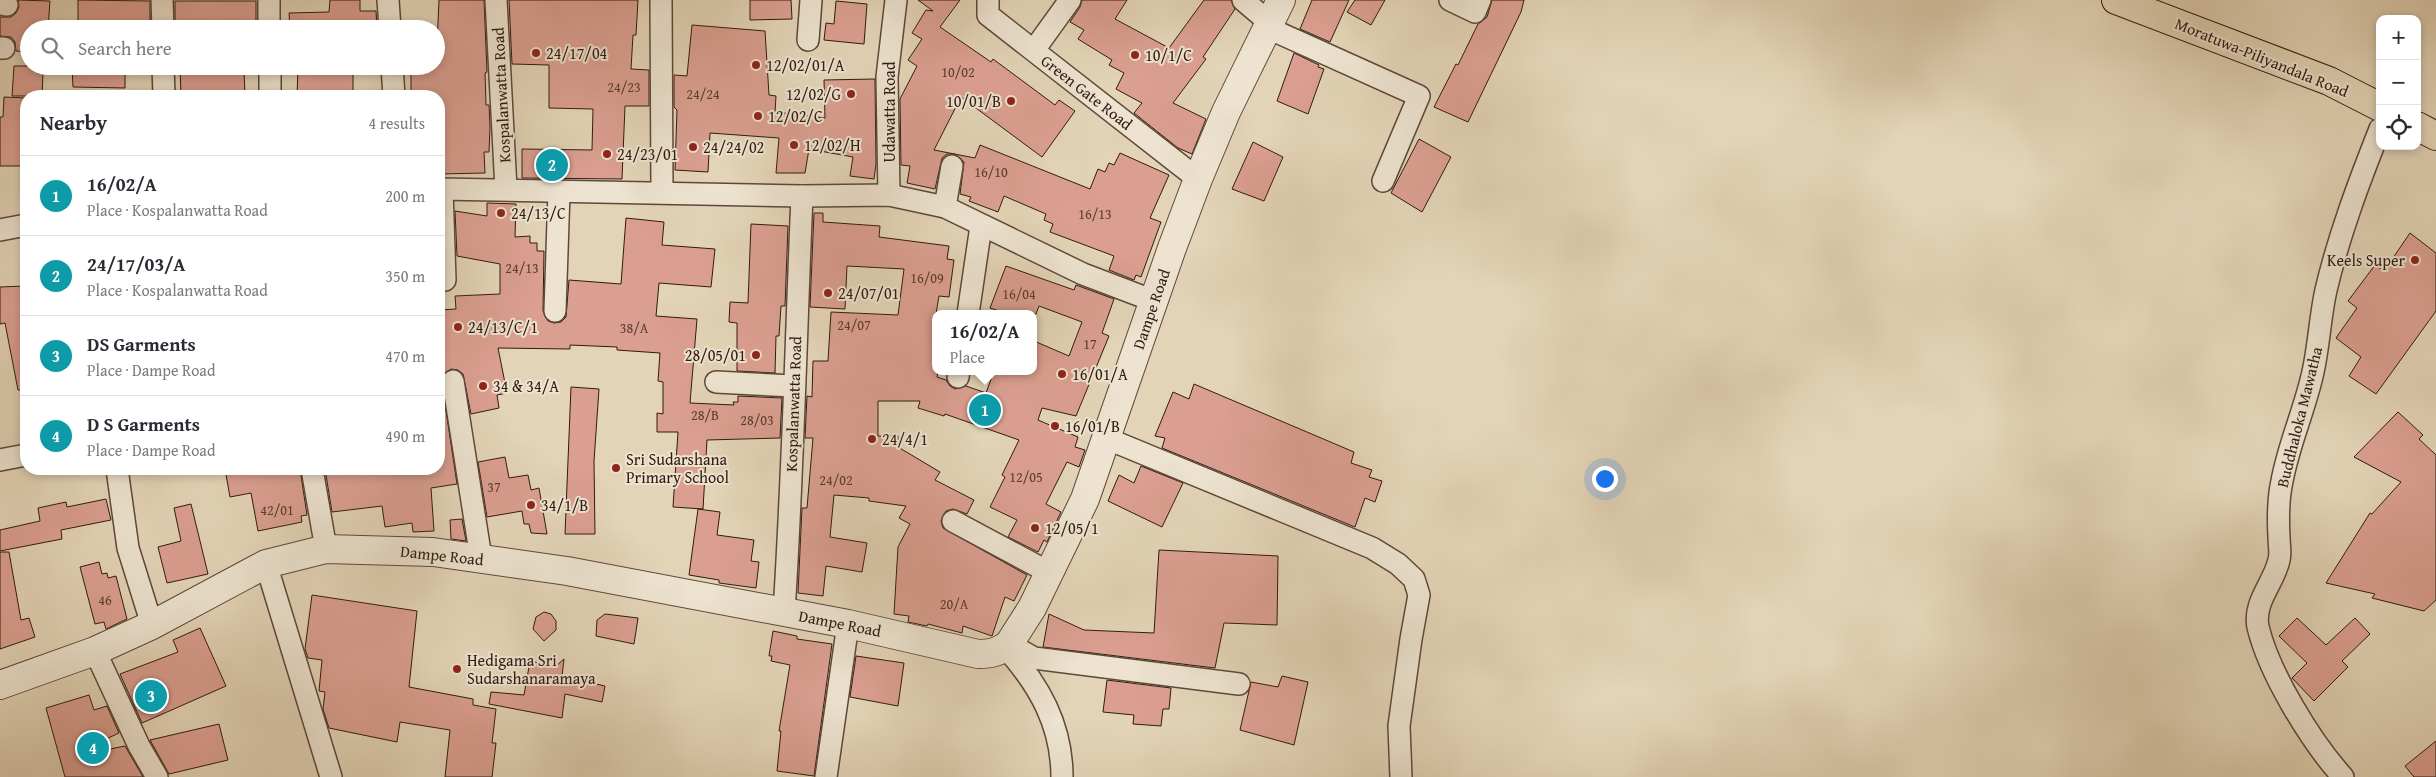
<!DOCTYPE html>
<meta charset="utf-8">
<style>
:root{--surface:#fff;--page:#f7f7f7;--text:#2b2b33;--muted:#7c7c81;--line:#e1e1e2;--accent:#8f2418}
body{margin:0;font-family:"Gentium Book Plus",serif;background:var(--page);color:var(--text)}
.controls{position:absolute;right:15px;top:15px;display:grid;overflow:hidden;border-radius:10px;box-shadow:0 2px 8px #0003}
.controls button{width:45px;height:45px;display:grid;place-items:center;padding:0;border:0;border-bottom:1px solid var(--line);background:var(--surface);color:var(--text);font:25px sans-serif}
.you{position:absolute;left:1604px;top:478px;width:18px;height:18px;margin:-12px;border:4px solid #fff;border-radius:50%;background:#1a73e8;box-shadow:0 0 0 8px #1a73e833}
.badge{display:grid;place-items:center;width:32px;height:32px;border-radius:50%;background:var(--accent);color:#fff;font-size:16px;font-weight:700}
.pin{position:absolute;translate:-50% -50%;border:2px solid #fff;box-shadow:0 1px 5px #0006}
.popup{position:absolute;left:932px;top:310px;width:105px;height:65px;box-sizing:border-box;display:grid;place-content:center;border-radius:10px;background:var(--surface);filter:drop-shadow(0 1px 4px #0005);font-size:16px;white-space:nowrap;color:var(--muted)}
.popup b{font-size:19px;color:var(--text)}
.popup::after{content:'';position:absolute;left:50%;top:100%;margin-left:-10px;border:10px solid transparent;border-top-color:var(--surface)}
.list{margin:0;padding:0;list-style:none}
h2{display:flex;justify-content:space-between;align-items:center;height:65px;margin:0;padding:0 20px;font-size:21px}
h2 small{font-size:16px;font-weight:400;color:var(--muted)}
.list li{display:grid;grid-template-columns:32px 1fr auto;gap:15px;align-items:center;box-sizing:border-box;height:80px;padding:0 20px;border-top:1px solid var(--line)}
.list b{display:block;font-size:19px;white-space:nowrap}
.list p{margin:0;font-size:16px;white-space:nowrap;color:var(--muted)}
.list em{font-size:16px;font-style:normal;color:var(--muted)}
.icon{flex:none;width:28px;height:28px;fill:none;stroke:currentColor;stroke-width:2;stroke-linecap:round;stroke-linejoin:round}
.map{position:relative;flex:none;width:2436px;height:777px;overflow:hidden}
.search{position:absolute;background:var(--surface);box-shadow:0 2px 8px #0003;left:20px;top:20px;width:425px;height:55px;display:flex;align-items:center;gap:12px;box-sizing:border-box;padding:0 18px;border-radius:28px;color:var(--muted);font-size:19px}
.panel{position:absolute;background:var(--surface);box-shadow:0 2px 8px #0003;left:20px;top:90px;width:425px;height:385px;border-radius:20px}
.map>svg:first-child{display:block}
.building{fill:#db9f91;stroke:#301a10}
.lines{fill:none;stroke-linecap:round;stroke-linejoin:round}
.minor-casing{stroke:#5d483a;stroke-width:24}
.tertiary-casing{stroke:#5d483a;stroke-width:30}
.primary-casing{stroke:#301a10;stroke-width:30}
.minor{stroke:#ede3d0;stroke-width:21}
.tertiary{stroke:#ede3d0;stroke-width:28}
.primary{stroke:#e3d4b7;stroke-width:28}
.poi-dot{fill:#8f2418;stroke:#ede3d0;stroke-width:2}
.labels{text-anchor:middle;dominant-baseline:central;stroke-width:4;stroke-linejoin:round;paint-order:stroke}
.number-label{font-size:14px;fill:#5b3b30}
.poi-label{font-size:16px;fill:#301a10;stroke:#ede3d0;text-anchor:start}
.street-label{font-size:16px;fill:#301a10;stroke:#ede3d0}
</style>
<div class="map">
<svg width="2436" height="777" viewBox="0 0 2436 777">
<rect width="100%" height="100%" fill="#e3d4b7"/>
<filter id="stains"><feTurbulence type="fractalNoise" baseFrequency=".004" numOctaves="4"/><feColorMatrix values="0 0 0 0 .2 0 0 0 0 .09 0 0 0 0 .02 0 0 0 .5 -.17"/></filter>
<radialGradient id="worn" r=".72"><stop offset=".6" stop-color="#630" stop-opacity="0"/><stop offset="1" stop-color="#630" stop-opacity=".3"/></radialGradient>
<g class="building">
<polygon points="18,0 50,1 48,29 29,29 29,52 16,51 15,42 11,37 0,36 0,17 11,17 16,13 19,7"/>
<polygon points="78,0 150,1 150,29 78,29"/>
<polygon points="330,0 360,0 360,11 376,11 377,29 290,29 289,13 329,12"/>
<polygon points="439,0 484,0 487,72 485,73 486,105 489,105 490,127 489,152 484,152 485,173 439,174 439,96 411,96 411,66 436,66"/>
<polygon points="509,0 638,0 636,35 633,35 631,69 649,70 649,106 625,106 622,179 522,178 522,149 592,150 593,109 549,108 549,65 512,64"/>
<polygon points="750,0 791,0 792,19 750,20"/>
<polygon points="918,0 960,0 940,27 991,62 993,59 1055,105 1059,100 1075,111 1042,157 961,97 934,150 975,158 980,145 1090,189 1098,169 1105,172 1109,163 1114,165 1120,153 1169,175 1150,218 1161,222 1141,277 1136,275 1134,280 1109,270 1114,256 1050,232 1053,224 1044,220 1046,214 1004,196 998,212 969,201 971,197 960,194 964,162 955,154 947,154 942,158 935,189 907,183 910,166 901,165 900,99 917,66 908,60 922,39 912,33 926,10 933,11"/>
<polygon points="1082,0 1127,0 1115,19 1169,48 1204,0 1231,0 1235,9 1203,57 1206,59 1173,103 1206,119 1192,154 1178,148 1134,113 1142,103 1116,89 1124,73 1109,65 1112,60 1078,39 1084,30 1070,22 1080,7"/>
<polygon points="1312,0 1349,0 1330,42 1300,29"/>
<polygon points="1355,0 1385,0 1371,25 1347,12"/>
<polygon points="1492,0 1524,0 1521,12 1468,122 1434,107 1456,64 1458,65 1478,24 1487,17"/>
<rect x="175" y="1" width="81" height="28"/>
<polygon points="836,1 867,4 864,44 824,40 826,23 834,24"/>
<polygon points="692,25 765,31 769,95 776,96 775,112 825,118 824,80 875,79 876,164 874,179 850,176 853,157 809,149 805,173 776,173 779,138 710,133 708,172 675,170 677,110 674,107 674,75 687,76"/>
<polygon points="1294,53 1319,65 1318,67 1324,69 1308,114 1277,101"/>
<polygon points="14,66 38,66 37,73 43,73 42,96 12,96"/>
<polygon points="72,66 125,66 125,88 73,87"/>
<polygon points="180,66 210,66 210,72 244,70 245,96 181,96"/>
<polygon points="298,68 353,69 353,96 297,96"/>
<polygon points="4,97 26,98 26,166 0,166 0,117 3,117"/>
<polygon points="1419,139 1451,157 1422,212 1391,193"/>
<polygon points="1253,142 1283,157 1264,201 1232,189"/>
<polygon points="487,203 516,204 515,237 530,236 530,243 537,243 537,251 544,251 543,311 548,321 554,323 561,322 566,317 569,280 621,284 626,218 664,222 662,245 715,249 711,287 659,283 656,316 697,319 690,403 734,405 733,402 738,402 738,396 782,398 780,438 707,440 703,509 673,507 678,432 657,432 657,413 663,414 663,382 658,381 660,353 617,350 617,347 570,345 570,349 498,348 507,393 497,395 499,408 471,414 463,374 458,370 451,369 441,377 457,484 431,488 434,531 413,532 412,523 385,527 382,506 332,512 325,469 439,469 439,310 456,309 455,296 500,294 500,264 457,256 455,211 487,216"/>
<polygon points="814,213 823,213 823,222 880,226 879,237 949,246 947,259 954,260 949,297 939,296 936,314 936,371 938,371 937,377 946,380 950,386 955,389 966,386 986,393 994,371 1034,371 1034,341 1069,356 1082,322 1039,306 1036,314 1008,314 990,308 1006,266 1074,290 1076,285 1114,299 1102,333 1109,336 1076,416 1042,408 1038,420 1078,437 1075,447 1085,450 1079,467 1067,462 1046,504 1061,512 1047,542 1044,540 1038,552 1008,537 1017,520 990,507 1005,477 1002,475 1019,440 945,414 944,416 918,408 920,401 878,401 878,436 898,436 898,447 940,472 935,480 974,500 967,514 953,509 946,511 941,521 943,528 1027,575 1014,601 1005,597 992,636 963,626 962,633 928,624 927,626 908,622 909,616 894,614 898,547 910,524 899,518 906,506 869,501 869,498 834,495 830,537 867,543 862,572 826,566 823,596 798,593 802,508 807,508 813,438 805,438 807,396 812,397 813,361 828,361 831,312 898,315 904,269 847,266 845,309 810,307"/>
<polygon points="751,224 788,226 785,306 781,306 779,336 776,336 775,373 737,371 737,323 729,322 730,302 748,303"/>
<polygon points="2410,233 2436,253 2436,311 2376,394 2349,376 2361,357 2336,338 2357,308 2348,301 2375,265 2384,271"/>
<polygon points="26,286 26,389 18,390 5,323 0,324 0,287"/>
<polygon points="1194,384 1354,452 1351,463 1372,470 1369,477 1382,481 1375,502 1365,498 1355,527 1162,448 1165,438 1155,436 1173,392 1189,399"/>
<polygon points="571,387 599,389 594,461 595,534 565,534"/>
<polygon points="2398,412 2423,435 2419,439 2436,455 2436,600 2424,611 2372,598 2375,594 2326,583 2370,513 2372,514 2401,482 2354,457"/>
<polygon points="505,457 509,478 528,475 531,490 539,488 547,534 531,533 529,524 524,524 522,511 487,517 478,462"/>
<polygon points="1141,466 1183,483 1162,527 1108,501 1119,475 1134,483"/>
<polygon points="225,469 300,469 307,515 301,516 302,522 258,531 251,493 230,497"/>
<polygon points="106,499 111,520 61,530 62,539 0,551 0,530 40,521 38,508 66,502 67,507"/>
<polygon points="191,504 208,574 167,583 158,547 181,541 174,508"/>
<polygon points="698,509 720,512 717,535 754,540 751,561 759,562 756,588 719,583 719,580 689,575"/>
<polygon points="462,519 466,541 451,539 450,520"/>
<polygon points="1159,550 1278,556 1277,625 1224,623 1215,668 1043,647 1049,614 1084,630 1154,633"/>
<polygon points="0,552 9,552 21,620 29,618 35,637 0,649"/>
<polygon points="99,562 102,574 107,573 108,578 116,576 127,619 106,629 104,622 95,624 80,567"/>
<polygon points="312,595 417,611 409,687 473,699 473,705 496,709 492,743 496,743 492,777 445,777 450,730 400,722 397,742 329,728 323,709 325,692 319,691 322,660 308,658 305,649"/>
<polygon points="544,612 551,614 556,621 556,630 544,641 533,629 536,617"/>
<polygon points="605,614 638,618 634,644 596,636 597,620"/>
<polygon points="2297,618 2326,645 2355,618 2370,634 2342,661 2348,667 2314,701 2292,678 2307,663 2279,636"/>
<polygon points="200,628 226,686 142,723 120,674 178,652 173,640"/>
<polygon points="773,631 797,636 797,639 832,644 814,776 777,771 781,731 779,731 790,665 771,661 772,656 769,656"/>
<polygon points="856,656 904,663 898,706 850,697"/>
<polygon points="564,659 562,676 605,686 602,702 565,694 562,718 489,704 491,692 524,695 530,661 555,667"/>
<polygon points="1282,676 1308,682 1294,745 1240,730 1251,682 1278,687"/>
<polygon points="1107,680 1171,688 1169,709 1163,709 1161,726 1133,724 1134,715 1103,712"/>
<polygon points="89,695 94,710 107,706 119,733 106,739 110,749 125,746 143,777 65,777 46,708"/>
<polygon points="219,724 228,760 169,774 150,740"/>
<polygon points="2436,741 2436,777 2414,777 2405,766"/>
</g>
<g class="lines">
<defs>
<g id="minor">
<polyline points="162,0 163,29"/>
<polyline points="269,0 269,29"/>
<polyline points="388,0 390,29"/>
<polyline points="496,0 506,189"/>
<polyline points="661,0 662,191"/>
<polyline points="988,0 988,15 1198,179"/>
<polyline points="1243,0 1270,23"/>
<polyline points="1450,0 1475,12 1480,0"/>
<polyline points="0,4 7,5"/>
<polyline points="1268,28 1419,96 1383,181"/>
<polyline points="808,40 811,0"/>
<polyline points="0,48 4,48"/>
<polyline points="1034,50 1070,0"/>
<polyline points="163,66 164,96"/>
<polyline points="270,66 270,96"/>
<polyline points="392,66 394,96"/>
<polyline points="439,189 802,196 889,195 945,207 1083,274 1154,301"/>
<polyline points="889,195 887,77 896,0"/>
<polyline points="945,207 952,166"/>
<polyline points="0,230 26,225"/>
<polyline points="439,280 445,280 442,189"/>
<polyline points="555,311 559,192"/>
<polyline points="968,314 981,226"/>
<polyline points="958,377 959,371"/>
<polyline points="453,381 481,558"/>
<polyline points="716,382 793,386"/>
<polyline points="1108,439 1372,548 1398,564 1414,579 1419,595 1411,639 1399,726 1401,777"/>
<polyline points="0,460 26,455"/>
<polyline points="117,469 128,548 152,625"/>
<polyline points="312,469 326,549"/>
<polyline points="953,521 1050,573"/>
<polyline points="266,564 331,777"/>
<path d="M784 612C793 473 796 335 802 196"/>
<polyline points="1009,644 1034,658 1239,684"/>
<path d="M1006 648C1039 685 1062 725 1062 777"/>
<polyline points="95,651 139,746 157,777"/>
<polyline points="826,777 848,624"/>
<path d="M2343 777C2311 742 2269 673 2258 627 2253 602 2274 583 2279 560 2281 553 2279 545 2279 537 2278 519 2278 499 2282 481 2289 443 2305 409 2313 372 2319 345 2320 317 2326 290 2339 235 2359 182 2380 129"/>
</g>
<path id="tertiary" d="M0 685 95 651 152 625 266 564 326 549 433 552 567 571 848 624 978 654C991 654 999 652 1009 644L1032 608 1085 499 1172 248 1198 179 1226 112 1281 0"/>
<g id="primary">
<polyline points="2116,0 2329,81 2380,107"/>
<polyline points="2417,126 2436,136"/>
</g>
</defs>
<use href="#minor" class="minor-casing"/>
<use href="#tertiary" class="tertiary-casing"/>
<use href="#primary" class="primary-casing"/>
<use href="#minor" class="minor"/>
<use href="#tertiary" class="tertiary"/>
<use href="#primary" class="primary"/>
</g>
<g class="poi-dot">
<circle cx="536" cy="53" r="5"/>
<circle cx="1135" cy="55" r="5"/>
<circle cx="756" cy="65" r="5"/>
<circle cx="851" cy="94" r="5"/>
<circle cx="1011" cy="101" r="5"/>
<circle cx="758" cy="116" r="5"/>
<circle cx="794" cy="145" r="5"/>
<circle cx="693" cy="147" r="5"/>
<circle cx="607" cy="154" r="5"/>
<circle cx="501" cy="213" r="5"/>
<circle cx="2415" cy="260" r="5"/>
<circle cx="828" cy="293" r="5"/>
<circle cx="458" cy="327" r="5"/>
<circle cx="756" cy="355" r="5"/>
<circle cx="1062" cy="374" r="5"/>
<circle cx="483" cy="386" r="5"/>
<circle cx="1055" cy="426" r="5"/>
<circle cx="872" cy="439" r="5"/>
<circle cx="616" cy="468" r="5"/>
<circle cx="531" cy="505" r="5"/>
<circle cx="1035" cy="528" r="5"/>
<circle cx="457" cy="669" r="5"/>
</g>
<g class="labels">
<g class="number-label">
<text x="958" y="72">10/02</text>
<text x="624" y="87">24/23</text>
<text x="703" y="94">24/24</text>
<text x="991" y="172">16/10</text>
<text x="1095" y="214">16/13</text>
<text x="522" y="268">24/13</text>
<text x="927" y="278">16/09</text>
<text x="1019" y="294">16/04</text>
<text x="854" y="325">24/07</text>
<text x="634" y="328">38/A</text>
<text x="1090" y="344">17</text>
<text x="705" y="415">28/B</text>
<text x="757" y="420">28/03</text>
<text x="1026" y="477">12/05</text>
<text x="836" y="480">24/02</text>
<text x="494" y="487">37</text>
<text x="277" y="510">42/01</text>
<text x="105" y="600">46</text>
<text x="954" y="604">20/A</text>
</g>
<g class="poi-label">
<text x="546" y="53">24/17/04</text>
<text x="1145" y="55">10/1/C</text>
<text x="766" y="65">12/02/01/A</text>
<text x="841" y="94" text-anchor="end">12/02/G</text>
<text x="1001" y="101" text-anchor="end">10/01/B</text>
<text x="768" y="116">12/02/C</text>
<text x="804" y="145">12/02/H</text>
<text x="703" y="147">24/24/02</text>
<text x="617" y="154">24/23/01</text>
<text x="511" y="213">24/13/C</text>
<text x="2405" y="260" text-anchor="end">Keels Super</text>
<text x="838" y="293">24/07/01</text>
<text x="468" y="327">24/13/C/1</text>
<text x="746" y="355" text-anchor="end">28/05/01</text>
<text x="1072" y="374">16/01/A</text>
<text x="493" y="386">34 &amp; 34/A</text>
<text x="1065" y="426">16/01/B</text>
<text x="882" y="439">24/4/1</text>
<text x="626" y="459">Sri Sudarshana<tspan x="626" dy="18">Primary School</tspan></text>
<text x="541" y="505">34/1/B</text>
<text x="1045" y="528">12/05/1</text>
<text x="467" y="660">Hedigama Sri<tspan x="467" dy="18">Sudarshanaramaya</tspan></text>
</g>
<g class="street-label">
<text transform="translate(2262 57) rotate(22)">Moratuwa-Piliyandala Road</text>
<text transform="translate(1087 92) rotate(38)">Green Gate Road</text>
<text transform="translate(501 95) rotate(-93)">Kospalanwatta Road</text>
<text transform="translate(889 112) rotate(-90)">Udawatta Road</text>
<text transform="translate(1151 309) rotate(-71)">Dampe Road</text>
<text transform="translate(793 404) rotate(-88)">Kospalanwatta Road</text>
<text transform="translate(2299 417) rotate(-76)">Buddhaloka Mawatha</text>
<text transform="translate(442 555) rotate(6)">Dampe Road</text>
<text transform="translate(840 623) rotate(11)">Dampe Road</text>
</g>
</g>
<rect width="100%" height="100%" filter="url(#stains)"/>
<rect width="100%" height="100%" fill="url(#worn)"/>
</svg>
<div class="controls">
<button>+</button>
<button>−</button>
<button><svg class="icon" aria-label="locate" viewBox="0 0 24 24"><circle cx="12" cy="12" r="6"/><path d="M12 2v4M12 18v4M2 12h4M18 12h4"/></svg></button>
</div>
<div class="you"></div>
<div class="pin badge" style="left:985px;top:410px;background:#0f9aa8">1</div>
<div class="popup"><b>16/02/A</b>Place</div>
<div class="pin badge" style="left:552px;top:165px;background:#0f9aa8">2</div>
<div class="pin badge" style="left:151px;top:696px;background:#0f9aa8">3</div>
<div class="pin badge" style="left:93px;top:748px;background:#0f9aa8">4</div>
<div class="search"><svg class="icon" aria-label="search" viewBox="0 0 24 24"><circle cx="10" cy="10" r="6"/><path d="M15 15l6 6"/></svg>Search here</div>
<section class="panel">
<h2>Nearby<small>4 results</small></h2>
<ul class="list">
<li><span class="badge" style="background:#0f9aa8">1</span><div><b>16/02/A</b><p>Place · Kospalanwatta Road</p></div><em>200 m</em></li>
<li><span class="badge" style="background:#0f9aa8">2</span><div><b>24/17/03/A</b><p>Place · Kospalanwatta Road</p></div><em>350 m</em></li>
<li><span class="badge" style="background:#0f9aa8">3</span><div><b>DS Garments</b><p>Place · Dampe Road</p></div><em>470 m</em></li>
<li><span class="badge" style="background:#0f9aa8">4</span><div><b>D S Garments</b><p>Place · Dampe Road</p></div><em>490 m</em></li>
</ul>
</section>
</div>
